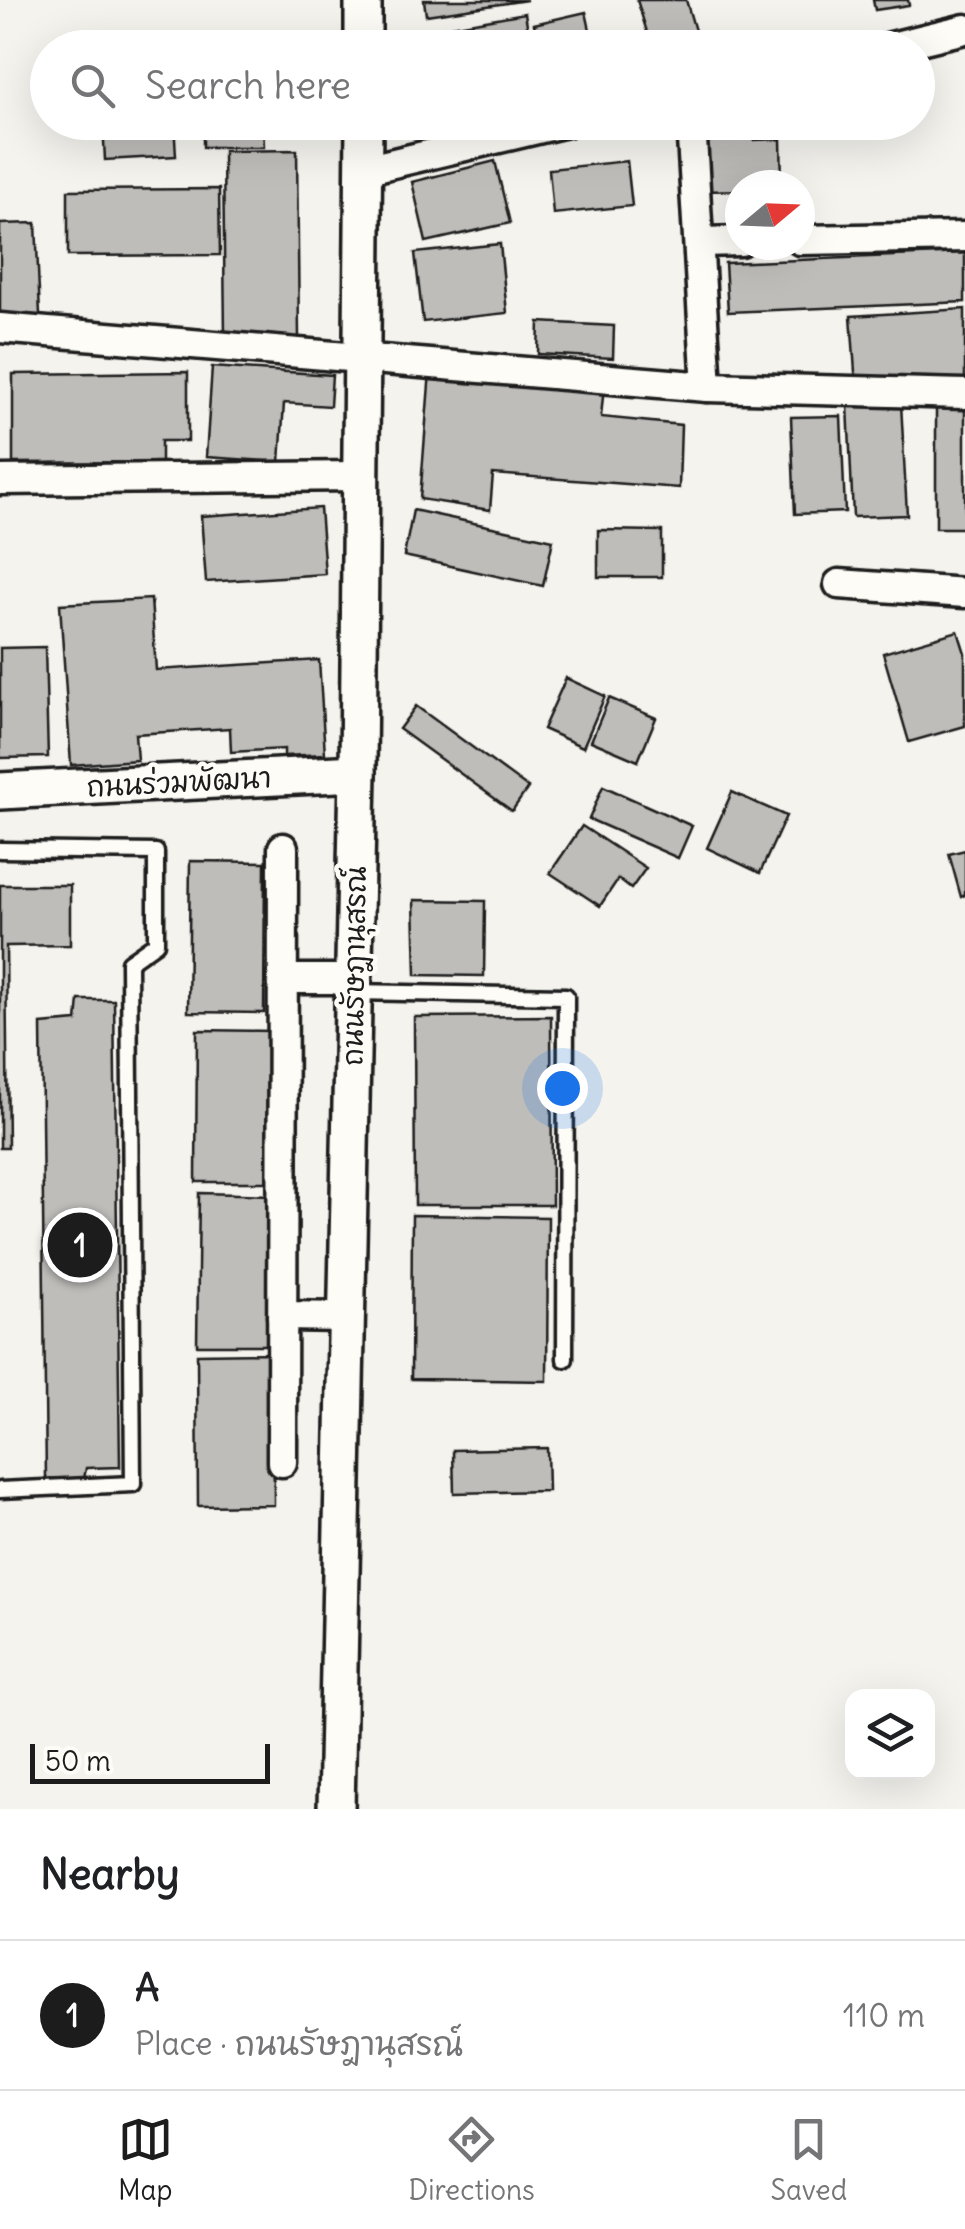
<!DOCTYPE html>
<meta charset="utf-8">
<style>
:root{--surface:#fff;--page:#f6f6f6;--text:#202124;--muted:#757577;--line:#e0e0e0;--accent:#1c1c1c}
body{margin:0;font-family:Delius,"Playpen Sans Thai",sans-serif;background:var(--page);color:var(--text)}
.controls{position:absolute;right:30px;bottom:30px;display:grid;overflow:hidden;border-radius:20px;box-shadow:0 10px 40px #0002}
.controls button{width:90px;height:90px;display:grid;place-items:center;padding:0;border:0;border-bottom:2px solid var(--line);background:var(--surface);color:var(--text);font:50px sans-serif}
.compass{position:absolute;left:725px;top:170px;width:90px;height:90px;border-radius:50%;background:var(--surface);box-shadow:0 10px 40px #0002;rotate:71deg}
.scale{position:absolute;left:30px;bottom:25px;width:240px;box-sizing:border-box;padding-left:10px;border:5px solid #1c1c1c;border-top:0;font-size:28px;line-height:35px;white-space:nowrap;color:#1c1c1c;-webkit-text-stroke:8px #fdfcf7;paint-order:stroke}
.you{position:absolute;left:562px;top:1088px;width:35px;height:35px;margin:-25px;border:8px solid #fff;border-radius:50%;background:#1a73e8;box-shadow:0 0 0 15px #1a73e833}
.badge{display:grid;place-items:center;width:65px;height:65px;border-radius:50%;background:var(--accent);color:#fff;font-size:32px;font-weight:700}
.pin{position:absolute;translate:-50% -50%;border:5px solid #fff;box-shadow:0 2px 10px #0006}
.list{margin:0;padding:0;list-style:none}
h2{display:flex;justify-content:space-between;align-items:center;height:130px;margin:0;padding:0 40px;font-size:42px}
h2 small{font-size:32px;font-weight:400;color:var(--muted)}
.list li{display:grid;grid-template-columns:65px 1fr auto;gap:30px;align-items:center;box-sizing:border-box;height:150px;padding:0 40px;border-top:2px solid var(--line)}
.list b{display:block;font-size:38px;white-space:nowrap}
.list p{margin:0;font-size:32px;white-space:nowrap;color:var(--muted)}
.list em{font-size:32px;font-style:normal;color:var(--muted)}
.icon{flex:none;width:55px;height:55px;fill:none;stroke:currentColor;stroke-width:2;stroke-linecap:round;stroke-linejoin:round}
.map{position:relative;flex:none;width:965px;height:1809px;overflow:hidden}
.search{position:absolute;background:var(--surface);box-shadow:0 10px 40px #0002;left:30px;right:30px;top:30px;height:110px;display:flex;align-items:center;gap:25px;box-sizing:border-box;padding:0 35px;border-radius:55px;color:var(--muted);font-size:38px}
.sheet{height:280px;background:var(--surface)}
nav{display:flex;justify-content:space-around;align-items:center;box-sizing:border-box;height:140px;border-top:2px solid var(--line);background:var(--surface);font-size:28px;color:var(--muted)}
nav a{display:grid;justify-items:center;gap:5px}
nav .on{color:var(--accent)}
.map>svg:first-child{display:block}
.building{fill:#bebdba;stroke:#1c1c1c;stroke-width:2.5}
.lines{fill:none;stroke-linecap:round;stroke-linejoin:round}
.service-casing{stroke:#1c1c1c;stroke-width:21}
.minor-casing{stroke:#1c1c1c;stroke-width:35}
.tertiary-casing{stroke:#1c1c1c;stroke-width:42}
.service{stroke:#fdfcf7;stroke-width:14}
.minor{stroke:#fdfcf7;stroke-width:28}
.tertiary{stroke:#fdfcf7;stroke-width:35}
.labels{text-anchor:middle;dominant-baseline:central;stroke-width:9;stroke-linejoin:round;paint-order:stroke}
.street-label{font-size:28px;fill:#1c1c1c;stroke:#fdfcf7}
</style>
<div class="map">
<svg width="965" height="1809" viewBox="0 0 965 1809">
<rect width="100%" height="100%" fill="#f4f3ee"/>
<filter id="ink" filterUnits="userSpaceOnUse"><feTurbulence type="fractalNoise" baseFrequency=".01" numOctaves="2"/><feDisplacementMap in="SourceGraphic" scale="20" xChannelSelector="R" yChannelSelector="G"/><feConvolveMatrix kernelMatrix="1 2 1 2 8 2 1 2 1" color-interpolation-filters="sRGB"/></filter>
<g filter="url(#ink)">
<g class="building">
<polygon points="424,0 527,0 426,15"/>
<polygon points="637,0 686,0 700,48 652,48"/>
<polygon points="873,0 908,0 909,5 875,10"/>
<polygon points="586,12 594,48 538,48 534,24"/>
<polygon points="525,13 531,48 409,48 406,34"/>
<polygon points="103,122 174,122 176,156 105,160"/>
<polygon points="203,122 263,122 264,147 203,147"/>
<polygon points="439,122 543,122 442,143"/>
<polygon points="753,136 754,140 781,139 782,185 740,185 740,190 708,191 707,137"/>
<polygon points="297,150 299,339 225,339 223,151"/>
<polygon points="495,161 510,223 426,242 412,182"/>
<polygon points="627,161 632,206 553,214 549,169"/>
<polygon points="219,189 220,255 68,256 68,190"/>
<polygon points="36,223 40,315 0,317 0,224"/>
<polygon points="500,244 507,313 423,322 415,253"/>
<polygon points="965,253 965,302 728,312 725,263"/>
<polygon points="965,309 965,381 856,386 851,316"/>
<polygon points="539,322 614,326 613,358 538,354"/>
<polygon points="212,367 332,375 330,406 284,403 280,462 206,457"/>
<polygon points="430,371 604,386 601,417 681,425 679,488 493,474 490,510 420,499"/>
<polygon points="188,372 188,441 161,441 161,462 13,463 13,374"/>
<rect x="936" y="400" width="29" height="128"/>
<polygon points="901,403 907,515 853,517 848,405"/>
<polygon points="841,416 845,512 795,514 791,417"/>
<polygon points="320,508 325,574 206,582 201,516"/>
<polygon points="413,510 553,540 543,586 404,556"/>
<polygon points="598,530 662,531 662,577 598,577"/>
<polygon points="151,599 156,670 319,660 325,754 284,756 284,749 231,752 230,728 135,734 137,760 71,765 60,604"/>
<polygon points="958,631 965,653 965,726 909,742 883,653"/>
<polygon points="45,647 48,757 0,758 0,648"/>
<polygon points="566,678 605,696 583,747 543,729"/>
<polygon points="609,698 656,718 638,761 591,741"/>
<polygon points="416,706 528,788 512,811 399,729"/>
<polygon points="603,786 692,826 678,858 589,819"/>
<polygon points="732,792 786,816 760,873 707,848"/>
<polygon points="582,826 646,868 631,889 618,879 600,906 550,873"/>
<polygon points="965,850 965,895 961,897 949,854"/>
<polygon points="190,861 265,862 264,1013 188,1012"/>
<polygon points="0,885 70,885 70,945 6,946 8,1148 0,1148"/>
<polygon points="414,900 485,901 484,976 416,975"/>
<polygon points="79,1000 114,1000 120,1467 86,1468 84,1479 46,1481 41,1024 77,1021"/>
<polygon points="551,1016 552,1205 415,1205 414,1017"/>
<polygon points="197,1030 272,1031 271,1182 196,1182"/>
<polygon points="199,1193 273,1195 272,1345 197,1345"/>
<polygon points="412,1215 548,1217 547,1381 411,1379"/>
<polygon points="273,1353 274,1505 198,1506 197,1354"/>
<polygon points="547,1448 548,1491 454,1493 453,1450"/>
</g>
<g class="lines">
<defs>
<g id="service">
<polyline points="0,850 156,852 156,943 129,962 133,1484 0,1490"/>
<polyline points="354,992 566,996 565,1359"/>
</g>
<g id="minor">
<polyline points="887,48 965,29"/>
<polyline points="691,122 707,387"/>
<polyline points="364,170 567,122"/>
<polyline points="800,240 965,237"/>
<polyline points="701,242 740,241"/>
<polyline points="0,328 707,387 965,394"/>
<polyline points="0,480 358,476"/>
<polyline points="839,584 965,593"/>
<polyline points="282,979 353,979"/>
<polyline points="282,1316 346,1317"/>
<polyline points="282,1462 283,848"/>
</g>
<g id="tertiary">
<polyline points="363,0 363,48"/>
<polyline points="0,791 358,773"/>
<polyline points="336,1809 358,773 364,122"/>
</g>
</defs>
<use href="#service" class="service-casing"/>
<use href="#minor" class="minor-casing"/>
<use href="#tertiary" class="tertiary-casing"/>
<use href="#service" class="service"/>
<use href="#minor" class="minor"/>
<use href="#tertiary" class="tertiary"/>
</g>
</g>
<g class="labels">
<g class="street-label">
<text transform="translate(179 782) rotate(-3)">ถนนร่วมพัฒนา</text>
<text transform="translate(354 966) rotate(-89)">ถนนรัษฎานุสรณ์</text>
</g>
</g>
</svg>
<div class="controls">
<button><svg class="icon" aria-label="layers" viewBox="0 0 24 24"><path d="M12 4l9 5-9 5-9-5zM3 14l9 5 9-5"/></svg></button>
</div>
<svg class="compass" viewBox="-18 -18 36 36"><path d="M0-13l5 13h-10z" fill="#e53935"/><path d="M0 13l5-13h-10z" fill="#757577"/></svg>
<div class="scale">50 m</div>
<div class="you"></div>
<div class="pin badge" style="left:80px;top:1245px">1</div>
<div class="search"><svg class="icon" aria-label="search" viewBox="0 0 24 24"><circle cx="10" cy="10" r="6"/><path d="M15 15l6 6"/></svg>Search here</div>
</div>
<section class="sheet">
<h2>Nearby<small></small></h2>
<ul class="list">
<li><span class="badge">1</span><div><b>A</b><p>Place · ถนนรัษฎานุสรณ์</p></div><em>110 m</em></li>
</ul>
</section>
<nav>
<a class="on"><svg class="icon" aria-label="map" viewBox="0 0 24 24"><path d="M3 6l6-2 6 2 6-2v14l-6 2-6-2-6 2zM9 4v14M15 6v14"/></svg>Map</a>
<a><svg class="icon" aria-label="directions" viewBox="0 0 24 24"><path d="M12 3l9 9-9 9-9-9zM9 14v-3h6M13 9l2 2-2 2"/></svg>Directions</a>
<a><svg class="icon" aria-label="saved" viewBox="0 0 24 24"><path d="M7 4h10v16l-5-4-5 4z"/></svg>Saved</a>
</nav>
